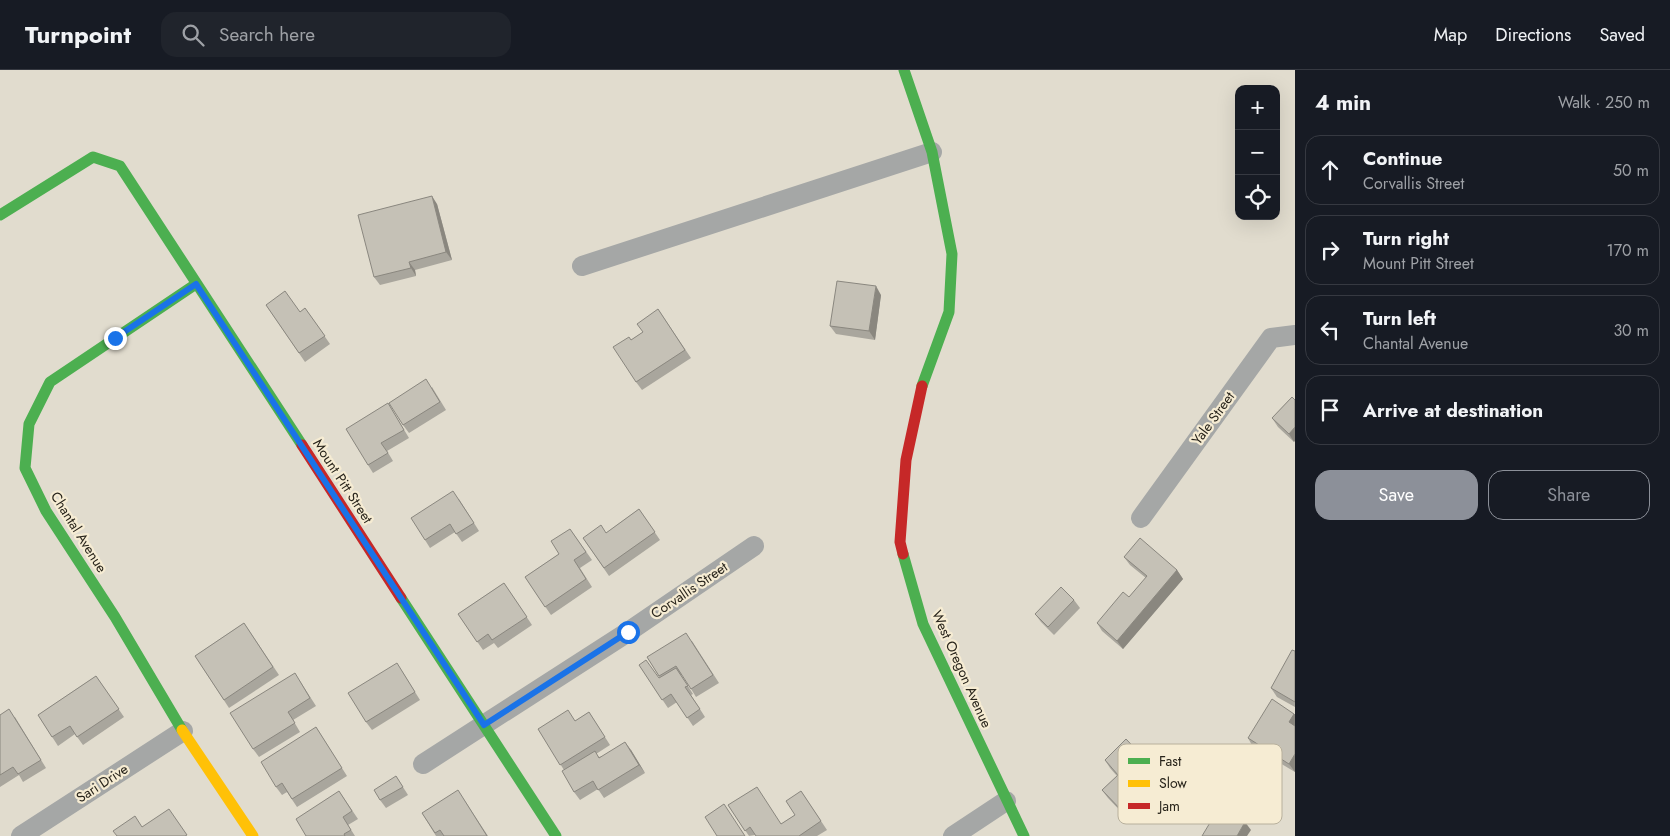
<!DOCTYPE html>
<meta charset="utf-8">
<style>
:root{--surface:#171b24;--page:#20242c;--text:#f1f3f6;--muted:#9ea1a6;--line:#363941;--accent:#8c9099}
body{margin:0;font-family:Jost,sans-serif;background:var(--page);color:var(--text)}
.controls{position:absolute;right:15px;top:15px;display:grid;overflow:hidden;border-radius:10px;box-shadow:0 5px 20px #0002}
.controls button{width:45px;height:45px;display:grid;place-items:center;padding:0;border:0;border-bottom:1px solid var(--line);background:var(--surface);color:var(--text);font:25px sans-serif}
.stop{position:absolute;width:15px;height:15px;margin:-11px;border:4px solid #1a73e8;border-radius:50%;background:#fff}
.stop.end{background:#1a73e8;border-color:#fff;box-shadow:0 1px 5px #0008}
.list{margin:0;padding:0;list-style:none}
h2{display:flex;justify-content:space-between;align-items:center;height:65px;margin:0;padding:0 20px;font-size:21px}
h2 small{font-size:16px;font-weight:400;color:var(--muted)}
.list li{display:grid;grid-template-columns:32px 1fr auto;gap:15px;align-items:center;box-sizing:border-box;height:70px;margin:0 10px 10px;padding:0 10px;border:1px solid var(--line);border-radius:15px}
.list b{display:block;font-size:19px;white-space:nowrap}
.list p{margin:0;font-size:16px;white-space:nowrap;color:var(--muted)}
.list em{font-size:16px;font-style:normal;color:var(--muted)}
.actions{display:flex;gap:10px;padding:15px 20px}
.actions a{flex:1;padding:11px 0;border:1px solid var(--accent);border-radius:15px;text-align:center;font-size:18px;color:var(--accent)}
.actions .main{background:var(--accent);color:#fff}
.icon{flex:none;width:28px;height:28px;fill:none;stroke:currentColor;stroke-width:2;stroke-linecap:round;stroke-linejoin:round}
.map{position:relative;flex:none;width:1295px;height:766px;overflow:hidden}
header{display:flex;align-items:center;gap:30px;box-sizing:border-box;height:70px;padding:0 25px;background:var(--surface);border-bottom:1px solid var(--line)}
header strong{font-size:24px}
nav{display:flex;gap:28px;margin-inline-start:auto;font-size:18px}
.search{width:350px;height:45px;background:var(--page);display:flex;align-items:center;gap:12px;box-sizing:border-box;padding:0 18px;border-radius:15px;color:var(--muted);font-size:19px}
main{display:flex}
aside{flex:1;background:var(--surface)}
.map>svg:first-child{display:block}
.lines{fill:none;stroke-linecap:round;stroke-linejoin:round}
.street{stroke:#a5a7a6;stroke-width:20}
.fast{stroke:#4caf50;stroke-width:11}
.slow{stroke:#ffc107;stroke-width:11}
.jam{stroke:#c62828;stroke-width:11}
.wall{fill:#a9a69d}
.shaded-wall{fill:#8a877f}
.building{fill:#c5c1b6;stroke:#8a877f}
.route{stroke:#1a73e8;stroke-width:6}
.labels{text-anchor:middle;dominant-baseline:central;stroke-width:4.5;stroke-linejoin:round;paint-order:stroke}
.street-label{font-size:14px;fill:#28241b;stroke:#f6ecd3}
.key{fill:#f6ecd3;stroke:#b8b09c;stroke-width:1}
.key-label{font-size:14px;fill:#28241b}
</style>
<header>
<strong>Turnpoint</strong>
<div class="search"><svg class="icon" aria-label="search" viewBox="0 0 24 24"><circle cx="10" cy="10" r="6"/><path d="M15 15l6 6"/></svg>Search here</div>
<nav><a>Map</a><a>Directions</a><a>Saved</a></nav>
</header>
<main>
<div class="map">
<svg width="1295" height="766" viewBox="0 0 1295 766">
<rect width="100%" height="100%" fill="#e1dcce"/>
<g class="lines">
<g class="street">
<polyline points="582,196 932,82"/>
<polyline points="1141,448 1271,268 1295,265"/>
<polyline points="423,694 628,562 754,476"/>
<polyline points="21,766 183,661"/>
<polyline points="953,766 1006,731"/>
</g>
<g class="fast">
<polyline points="904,0 932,82 952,184 949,242 922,316"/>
<polyline points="0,145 93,87 120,96 302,375"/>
<polyline points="903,484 923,554 1024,766"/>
<polyline points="401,528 556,766"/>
<polyline points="182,660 115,547 46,441 25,398 29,354 50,312 196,214"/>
</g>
<polyline class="slow" points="182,660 253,766"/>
<g class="jam">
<polyline points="302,375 401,528"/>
<polyline points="903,484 900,472 906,390 922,316"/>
</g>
</g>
<g class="wall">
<polygon points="437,134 452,190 415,200 416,206 380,215 374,207"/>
<polygon points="881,225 875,270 836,264 830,256"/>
<polygon points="266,235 300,242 305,238 330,274 305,292"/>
<polygon points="658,239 691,288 642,320 636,312 631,270 643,262"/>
<polygon points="432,317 446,340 409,363 403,355"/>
<polygon points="1292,327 1294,372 1278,357 1272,348"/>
<polygon points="388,333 409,368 387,381 393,391 373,403 368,395"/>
<polygon points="459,429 479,461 462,472 455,462 430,478 425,470"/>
<polygon points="639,439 660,470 609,506 583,468 606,463"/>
<polygon points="570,459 592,490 580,498 592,517 551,545 525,507 559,484"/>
<polygon points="1124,487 1177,500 1183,509 1123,579 1102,561 1097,553 1129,527 1146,508 1130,495"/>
<polygon points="504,513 532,555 498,578 494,573 483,580 458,544"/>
<polygon points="1074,530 1080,538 1054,565 1041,552 1035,544"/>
<polygon points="244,553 279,605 229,638 195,586"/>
<polygon points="692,571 719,613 696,627 682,604 681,605 693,624 691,625 705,647 693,656 677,632 668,638 639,595 659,608 660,608 647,587"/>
<polygon points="1295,581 1295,637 1277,627 1271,618"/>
<polygon points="402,601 420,630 372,660 366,652"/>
<polygon points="96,606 124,647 83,675 75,664 58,676 38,645"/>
<polygon points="300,611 316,636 293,650 300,662 259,687 253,679"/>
<polygon points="589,642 610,675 596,684 599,687 631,680 645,703 604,728 598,719 580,730 574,722 564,700 538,659 575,651"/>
<polygon points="1294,644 1295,644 1295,702 1253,677 1248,668"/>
<polygon points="0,645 15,647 46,698 23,712 19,705 0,717"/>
<polygon points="316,657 347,706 297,737 287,722 282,725 276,717"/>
<polygon points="1105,690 1148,692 1154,700 1148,706 1154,713 1160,721 1129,750 1108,728 1102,720 1117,706 1110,698"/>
<polygon points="1274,704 1263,723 1278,737 1268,754 1236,736 1230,728"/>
<polygon points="396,706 408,725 386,738 380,730"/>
<polygon points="339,721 358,749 348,755 355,766 306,766"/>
<polygon points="801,721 827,760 817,766 756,766 755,765 749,766 728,735 781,754 795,745"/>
<polygon points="463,728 488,766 436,766 422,743"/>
</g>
<g class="shaded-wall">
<polygon points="432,126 437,134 452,190 446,182"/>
<polygon points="409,192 415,200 416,206 411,198"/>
<polygon points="876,216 881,225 875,270 869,261"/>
<polygon points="1295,357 1295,371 1294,372 1289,364"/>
<polygon points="1177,500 1183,509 1123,579 1117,571"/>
<polygon points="1294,644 1295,644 1295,660 1289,652"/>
<polygon points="625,672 631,680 645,703 639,695"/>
<polygon points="1295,684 1295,702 1289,694"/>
<polygon points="1268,696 1274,704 1261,727 1255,719"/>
<polygon points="1273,729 1278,737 1268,754 1263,746"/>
<polygon points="1245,752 1251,760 1247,766 1237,766"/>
</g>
<g class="building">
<polygon points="432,126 446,182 409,192 411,198 374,207 358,145"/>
<polygon points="837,211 876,216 869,261 830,256"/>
<polygon points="285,221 300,242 305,238 325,266 299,283 266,235"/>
<polygon points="658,239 685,280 636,312 613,277 629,267 631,270 643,262 637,254"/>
<polygon points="426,309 440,332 403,355 389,333"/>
<polygon points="1292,327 1295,330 1295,357 1289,364 1272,348"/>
<polygon points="388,333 404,360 381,373 388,383 368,395 346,359"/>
<polygon points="453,421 474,453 456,464 450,454 425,470 411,448"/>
<polygon points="639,439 655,462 604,498 583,468 601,455 606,463"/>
<polygon points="570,459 586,482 574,490 586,509 545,537 525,507 559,484 551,471"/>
<polygon points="1140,468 1177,500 1117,571 1097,553 1123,522 1129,527 1147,506 1124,487"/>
<polygon points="504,513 527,547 492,570 488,564 477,572 458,544"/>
<polygon points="1061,517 1074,530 1048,557 1035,544"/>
<polygon points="244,553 273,597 224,630 195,586"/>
<polygon points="686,563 713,605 691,619 676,596 659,606 647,587"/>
<polygon points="1292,580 1295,581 1295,632 1271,618"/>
<polygon points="646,590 659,608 676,598 688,616 685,617 700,639 687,648 671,624 662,630 639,595"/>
<polygon points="397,593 415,622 366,652 348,623"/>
<polygon points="295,603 310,628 288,642 295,653 253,679 230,643"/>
<polygon points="96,606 119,639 77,667 70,656 52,667 38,645"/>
<polygon points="1272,629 1294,644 1289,652 1295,656 1295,684 1289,694 1248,668"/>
<polygon points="9,639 41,690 18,704 13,697 0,705 0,645"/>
<polygon points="568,640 575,651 589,642 605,667 560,695 538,659"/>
<polygon points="316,657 342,698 292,729 282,713 276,717 261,692"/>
<polygon points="1126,669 1148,692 1141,699 1154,713 1123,742 1102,720 1118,705 1105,690"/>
<polygon points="625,672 639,695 598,720 593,711 574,722 562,701 595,681 599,688"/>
<polygon points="396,706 403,717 380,730 374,720"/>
<polygon points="757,717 781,754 795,745 786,731 801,721 821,751 799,766 756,766 750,757 745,761 728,735"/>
<polygon points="458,720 487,766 444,766 440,760 435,763 422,743"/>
<polygon points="339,721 352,741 343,747 351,760 344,764 345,766 306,766 296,749"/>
<polygon points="724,734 745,766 717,766 705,747"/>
<polygon points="1220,736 1245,752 1237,766 1202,766"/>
<polygon points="169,739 187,765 185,766 117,766 113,761 135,746 142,757"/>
</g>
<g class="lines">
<polyline class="route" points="115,268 196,214 484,655 628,562"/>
</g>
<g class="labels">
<g class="street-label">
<text transform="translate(1213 348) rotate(-54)">Yale Street</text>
<text transform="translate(343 411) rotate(57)">Mount Pitt Street</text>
<text transform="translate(79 462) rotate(58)">Chantal Avenue</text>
<text transform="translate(689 520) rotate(-34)">Corvallis Street</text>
<text transform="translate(962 599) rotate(66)">West Oregon Avenue</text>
<text transform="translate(102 713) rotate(-33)">Sari Drive</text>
</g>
</g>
<rect x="1118" y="674" width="164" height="80" rx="8" class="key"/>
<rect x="1128" y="688" width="22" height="6" fill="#4caf50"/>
<rect x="1128" y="710" width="22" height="7" fill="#ffc107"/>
<rect x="1128" y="733" width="22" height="6" fill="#c62828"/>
<g class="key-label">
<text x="1159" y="696">Fast</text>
<text x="1159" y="718">Slow</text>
<text x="1159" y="741">Jam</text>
</g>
</svg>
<div class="controls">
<button>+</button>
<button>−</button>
<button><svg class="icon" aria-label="locate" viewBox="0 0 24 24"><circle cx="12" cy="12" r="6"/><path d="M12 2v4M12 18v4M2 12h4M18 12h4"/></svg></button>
</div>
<div class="stop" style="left:628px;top:562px"></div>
<div class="stop end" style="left:115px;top:268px"></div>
</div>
<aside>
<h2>4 min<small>Walk · 250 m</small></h2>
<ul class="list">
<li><svg class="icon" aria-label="ahead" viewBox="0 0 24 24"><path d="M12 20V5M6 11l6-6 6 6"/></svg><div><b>Continue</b><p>Corvallis Street</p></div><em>50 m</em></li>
<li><svg class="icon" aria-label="right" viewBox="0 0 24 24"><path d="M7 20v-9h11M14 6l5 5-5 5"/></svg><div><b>Turn right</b><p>Mount Pitt Street</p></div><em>170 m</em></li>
<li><svg class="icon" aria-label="left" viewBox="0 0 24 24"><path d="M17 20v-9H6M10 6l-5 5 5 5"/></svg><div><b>Turn left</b><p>Chantal Avenue</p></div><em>30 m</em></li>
<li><svg class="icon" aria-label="arrive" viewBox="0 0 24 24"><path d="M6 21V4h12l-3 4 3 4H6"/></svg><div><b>Arrive at destination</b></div></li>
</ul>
<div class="actions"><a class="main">Save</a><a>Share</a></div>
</aside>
</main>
